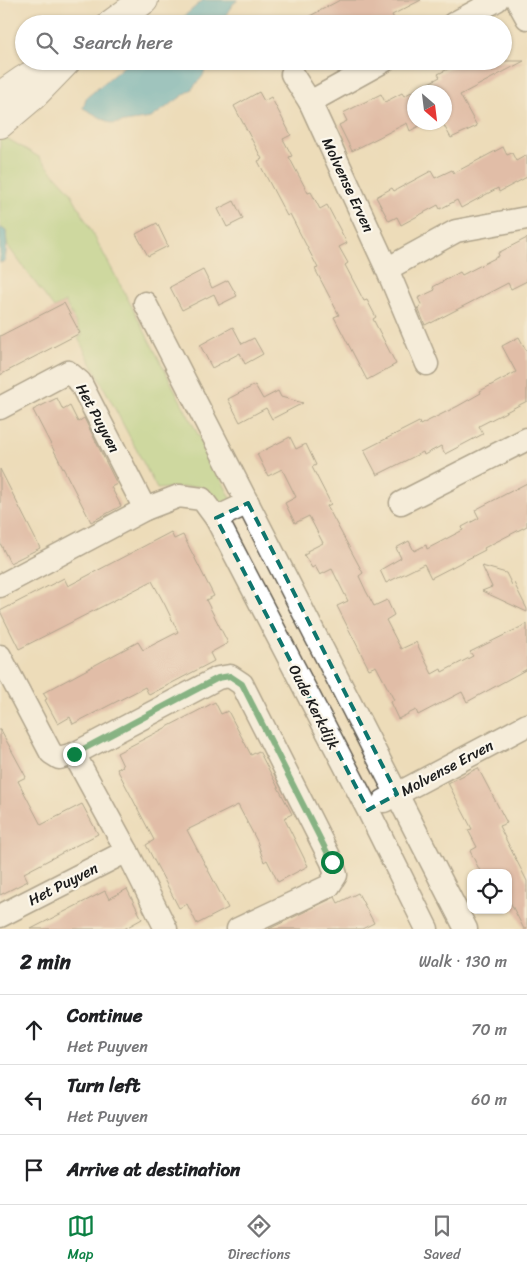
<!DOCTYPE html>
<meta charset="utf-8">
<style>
:root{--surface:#fff;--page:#f2f2f2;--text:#202124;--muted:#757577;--line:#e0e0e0;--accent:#0b8043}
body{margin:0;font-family:Sriracha,sans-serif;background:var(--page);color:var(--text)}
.controls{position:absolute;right:15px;bottom:15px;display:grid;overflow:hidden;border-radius:10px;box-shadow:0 1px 4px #0004}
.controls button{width:45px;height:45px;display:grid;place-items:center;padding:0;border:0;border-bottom:1px solid var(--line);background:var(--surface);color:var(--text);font:25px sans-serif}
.compass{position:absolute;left:407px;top:85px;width:45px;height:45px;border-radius:50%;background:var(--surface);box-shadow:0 1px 4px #0004;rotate:152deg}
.stop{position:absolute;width:15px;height:15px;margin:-11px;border:4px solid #0b8043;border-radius:50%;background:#fff}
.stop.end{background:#0b8043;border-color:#fff;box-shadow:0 1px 5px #0008}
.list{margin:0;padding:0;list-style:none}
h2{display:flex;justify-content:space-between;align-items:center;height:65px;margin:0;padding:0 20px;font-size:21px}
h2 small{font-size:16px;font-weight:400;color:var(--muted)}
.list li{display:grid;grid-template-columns:32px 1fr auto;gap:15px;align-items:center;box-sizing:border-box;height:70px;padding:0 20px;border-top:1px solid var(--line)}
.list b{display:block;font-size:19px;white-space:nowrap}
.list p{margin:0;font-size:16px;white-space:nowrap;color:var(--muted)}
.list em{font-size:16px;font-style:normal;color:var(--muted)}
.icon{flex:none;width:28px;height:28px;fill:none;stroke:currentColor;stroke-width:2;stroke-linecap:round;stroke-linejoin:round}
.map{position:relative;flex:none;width:527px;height:929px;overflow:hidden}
.search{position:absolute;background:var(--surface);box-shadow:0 1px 4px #0004;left:15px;right:15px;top:15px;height:55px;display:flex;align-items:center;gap:12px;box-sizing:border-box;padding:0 18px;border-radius:28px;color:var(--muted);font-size:19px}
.sheet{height:275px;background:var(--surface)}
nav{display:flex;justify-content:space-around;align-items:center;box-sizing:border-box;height:70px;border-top:1px solid var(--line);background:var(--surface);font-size:14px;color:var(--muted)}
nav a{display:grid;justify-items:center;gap:2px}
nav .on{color:var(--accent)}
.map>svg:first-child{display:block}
.green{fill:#a8d37f;stroke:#62784e}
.water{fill:#41a7c1;stroke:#2e626e}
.building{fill:#d39891}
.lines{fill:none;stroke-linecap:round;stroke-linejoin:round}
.minor-casing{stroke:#655f53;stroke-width:25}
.tertiary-casing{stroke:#655f53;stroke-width:30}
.minor{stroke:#fff;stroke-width:22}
.tertiary{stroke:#fff;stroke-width:28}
.route{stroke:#0b8043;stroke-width:6}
.marked{fill:none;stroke:#0f766e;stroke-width:4;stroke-dasharray:10 6;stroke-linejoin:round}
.labels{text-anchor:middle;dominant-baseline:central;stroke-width:4.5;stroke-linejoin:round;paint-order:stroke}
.street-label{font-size:15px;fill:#1c1c1c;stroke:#fbf7ec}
</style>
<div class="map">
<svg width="527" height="929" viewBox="0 0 527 929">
<rect width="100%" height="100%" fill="#fbf7ec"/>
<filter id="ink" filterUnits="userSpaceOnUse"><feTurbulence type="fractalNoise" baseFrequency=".02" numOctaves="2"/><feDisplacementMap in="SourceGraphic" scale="10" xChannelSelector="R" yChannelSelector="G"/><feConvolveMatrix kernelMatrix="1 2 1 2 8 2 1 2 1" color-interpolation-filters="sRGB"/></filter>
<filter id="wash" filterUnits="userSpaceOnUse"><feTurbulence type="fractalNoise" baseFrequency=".0096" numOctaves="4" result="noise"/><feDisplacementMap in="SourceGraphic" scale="20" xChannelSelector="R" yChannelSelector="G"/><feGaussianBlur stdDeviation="1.12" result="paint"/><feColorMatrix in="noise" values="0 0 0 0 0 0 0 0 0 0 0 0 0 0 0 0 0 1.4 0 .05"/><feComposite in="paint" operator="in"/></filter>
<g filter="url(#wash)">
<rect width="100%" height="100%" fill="#eddcb9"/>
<polygon class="green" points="2,131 8,139 39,157 70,191 130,303 233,502 215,511 199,486 157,489 78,338 82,335 65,302 54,308 7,245 6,231 0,227 0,132"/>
<g class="water">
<polygon points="203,0 238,0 233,4 220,24 175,24"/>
<polygon points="130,61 208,61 203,76 191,90 151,118 112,124 83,108 86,98"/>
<polygon points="0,227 6,231 7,245 5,261 0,263"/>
</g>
<g id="blocks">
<g class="building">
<polygon points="340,0 421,0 392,15 397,24 295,24"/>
<polygon points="464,61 524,61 460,95 477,126 451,138 442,122 444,122 444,92 414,92 414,122 426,122 410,131 407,123 352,151 339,125 347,121 343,113 381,94 385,102 402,93 404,96 440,77 438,74"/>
<polygon points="259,92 264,101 271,97 291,135 283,139 292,156 289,157 308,193 311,192 320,209 327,205 347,243 339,247 348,263 345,265 364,301 367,300 376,317 373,319 396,364 367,380 334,317 339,315 315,269 318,268 290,214 287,216 258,161 262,159 234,106"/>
<polygon points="503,147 507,155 512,153 516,161 527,155 527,177 499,192 498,188 461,208 457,200 440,209 438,205 401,225 397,217 389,221 376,197 392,188 394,191 431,171 435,178 452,170 454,173"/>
<polygon points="234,201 243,219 227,227 218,209"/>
<polygon points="157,223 168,246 148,256 136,234"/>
<polygon points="527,238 527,281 511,289 508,283 431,323 431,322 425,325 418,308 422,306 418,298 435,290 433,287 460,272 462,275 499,256 498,253"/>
<polygon points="203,270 212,288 228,280 237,296 219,305 214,294 182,310 170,287"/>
<polygon points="64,303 80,333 0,375 0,336"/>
<polygon points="233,327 242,344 254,338 263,354 245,364 240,353 212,368 200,345"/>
<polygon points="519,337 527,352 527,401 479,426 483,434 445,454 441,446 424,455 423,452 377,475 364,450 419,422 420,425 458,406 481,393 480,391 516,372 502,346"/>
<polygon points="255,385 263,399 278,391 281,397 303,403 272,419 266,408 240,422 228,399"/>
<polygon points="57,398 63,410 70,406 78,422 84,418 117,484 111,487 121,506 91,522 33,410"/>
<polygon points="290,437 296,449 306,444 316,465 312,467 331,504 327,506 363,573 359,576 366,591 374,606 387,600 394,615 386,620 401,649 416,642 432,674 441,669 442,672 473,656 470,652 527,624 527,669 467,702 462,692 418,715 416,710 398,719 390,702 394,700 376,666 369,669 337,606 348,601 332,569 320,575 315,566 312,568 304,555 308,553 307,551 323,543 309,516 295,523 285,503 296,497 282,469 268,476 257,454"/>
<polygon points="0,469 40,548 10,563 0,543"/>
<polygon points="527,483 527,526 484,548 485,550 431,578 424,564 386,583 380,570 401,558 396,548 409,541 414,551 426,545 427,549 463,530 462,527 479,518 475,510"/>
<polygon points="171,532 174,539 183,535 214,596 206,600 228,643 210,653 214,661 149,695 145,687 73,724 70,717 58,724 45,700 47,699 43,693 138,642 143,650 178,632 165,605 152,581 19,649 0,611 64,578 68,586"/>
<polygon points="482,566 506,573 512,585 514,583 527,609 527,612 482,591 492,587"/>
<polygon points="215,702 221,714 228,711 251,755 259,751 292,814 284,818 308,866 278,882 267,860 264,862 257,841 238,805 187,830 228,908 197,924 187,904 179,908 146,845 154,840 117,769 123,766 117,753"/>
<polygon points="0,729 26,777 18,781 41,825 82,804 98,834 24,873 28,881 0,895"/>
<polygon points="478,768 507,823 499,826 527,881 527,929 524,929 508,898 508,873 481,873 470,851 477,847 468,830 472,829 448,783"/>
<polygon points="127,889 142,919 124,929 31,929 105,891 109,899"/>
<polygon points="358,893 374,923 362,929 269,929 335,897 338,903"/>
</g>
</g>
</g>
<g filter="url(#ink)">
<use href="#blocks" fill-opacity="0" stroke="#655f53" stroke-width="1"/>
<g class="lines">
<defs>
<g id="minor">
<polyline points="517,0 527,18"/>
<polyline points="453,24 497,0"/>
<polyline points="292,74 310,102 384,61"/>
<polyline points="310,102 387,269 427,364"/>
<polyline points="387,269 456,231 527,218"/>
<polyline points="145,303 466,929"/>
<polyline points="0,408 68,372 80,382 145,509 179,496 202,499 216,518"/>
<polyline points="248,503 216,518 368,810 427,929"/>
<polyline points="401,503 527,439"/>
<polyline points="0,586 145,509"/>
<polyline points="0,656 51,753 59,758 74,754 127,851 0,916"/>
<polyline points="74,754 218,678 230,676 242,684 332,862 336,875 329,886 238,929"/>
<polyline points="384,801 527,725"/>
<polyline points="127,851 166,929"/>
</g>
<g id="tertiary">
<polyline points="111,24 144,0"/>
<polyline points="0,96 23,80 53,62"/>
<polyline points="0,124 33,96 67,61"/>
</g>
</defs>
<use href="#minor" class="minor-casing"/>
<use href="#tertiary" class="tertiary-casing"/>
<use href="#minor" class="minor"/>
<use href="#tertiary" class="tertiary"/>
</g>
</g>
<g class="lines" filter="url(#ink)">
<polyline class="route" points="74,754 218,678 230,676 242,684 332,862"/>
</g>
<path d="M0 0H527V929H0ZM248 503 397 794 368 810 216 518Z" fill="#eddcb9" fill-opacity=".55" fill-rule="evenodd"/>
<path class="marked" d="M248 503 397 794 368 810 216 518Z"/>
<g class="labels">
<g class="street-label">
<text transform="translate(348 185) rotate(65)">Molvense Erven</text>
<text transform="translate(98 418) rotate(62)">Het Puyven</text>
<text transform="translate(314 707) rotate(63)">Oude Kerkdijk</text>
<text transform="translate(447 768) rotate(-28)">Molvense Erven</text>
<text transform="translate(63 884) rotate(-27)">Het Puyven</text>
</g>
</g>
</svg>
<div class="controls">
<button><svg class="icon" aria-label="locate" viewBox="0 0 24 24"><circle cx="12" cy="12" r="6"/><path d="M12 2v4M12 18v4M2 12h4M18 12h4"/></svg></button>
</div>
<svg class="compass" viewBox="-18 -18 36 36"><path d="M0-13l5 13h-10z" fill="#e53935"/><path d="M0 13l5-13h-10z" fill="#757577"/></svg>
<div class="stop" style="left:332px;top:862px"></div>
<div class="stop end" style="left:74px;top:754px"></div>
<div class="search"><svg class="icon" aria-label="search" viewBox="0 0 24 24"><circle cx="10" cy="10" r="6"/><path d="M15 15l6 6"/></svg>Search here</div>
</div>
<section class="sheet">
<h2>2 min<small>Walk · 130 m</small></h2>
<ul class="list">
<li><svg class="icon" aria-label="ahead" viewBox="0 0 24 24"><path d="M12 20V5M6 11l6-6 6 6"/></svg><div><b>Continue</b><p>Het Puyven</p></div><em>70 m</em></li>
<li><svg class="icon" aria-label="left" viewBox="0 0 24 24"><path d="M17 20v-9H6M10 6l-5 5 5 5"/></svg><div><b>Turn left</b><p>Het Puyven</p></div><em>60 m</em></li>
<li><svg class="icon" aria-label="arrive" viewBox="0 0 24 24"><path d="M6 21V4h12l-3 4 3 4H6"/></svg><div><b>Arrive at destination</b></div></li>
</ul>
</section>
<nav>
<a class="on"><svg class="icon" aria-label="map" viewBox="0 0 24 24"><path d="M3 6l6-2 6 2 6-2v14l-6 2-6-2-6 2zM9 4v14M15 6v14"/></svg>Map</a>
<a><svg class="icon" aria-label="directions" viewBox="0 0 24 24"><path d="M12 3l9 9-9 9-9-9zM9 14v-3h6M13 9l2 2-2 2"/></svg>Directions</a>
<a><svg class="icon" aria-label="saved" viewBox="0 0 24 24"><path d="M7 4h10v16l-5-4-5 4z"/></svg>Saved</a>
</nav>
